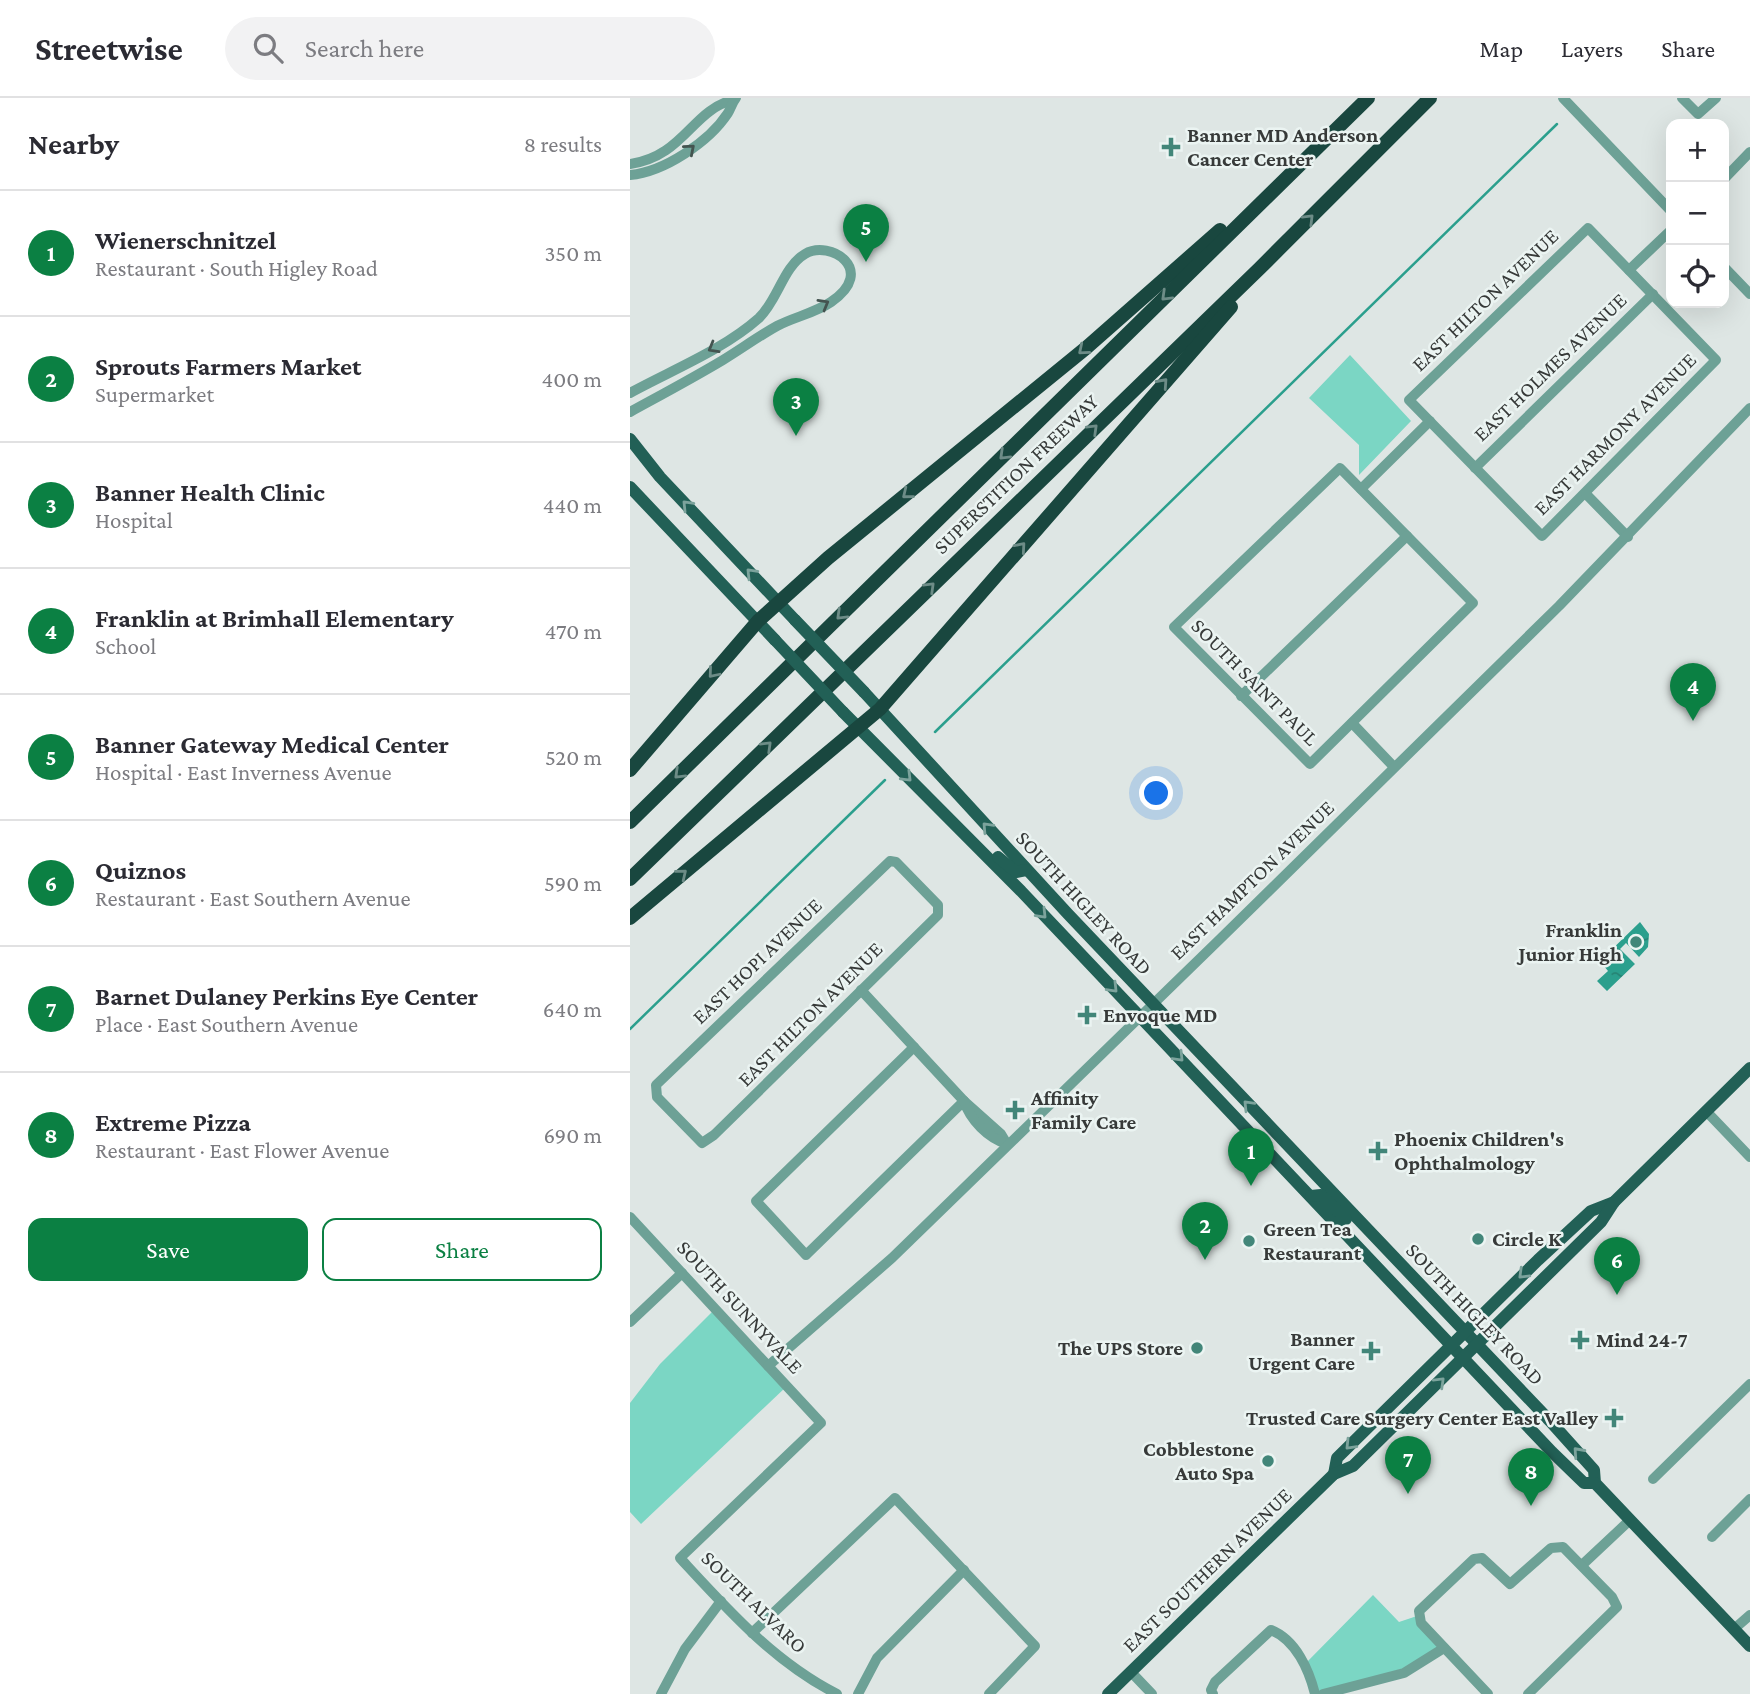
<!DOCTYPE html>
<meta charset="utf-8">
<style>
:root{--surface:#fff;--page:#f2f2f3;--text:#2b2b33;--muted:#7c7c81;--line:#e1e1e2;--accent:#0b8043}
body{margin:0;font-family:"Crimson Pro",serif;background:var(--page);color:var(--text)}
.controls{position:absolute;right:21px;top:21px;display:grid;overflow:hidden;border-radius:14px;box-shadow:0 7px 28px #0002}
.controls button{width:63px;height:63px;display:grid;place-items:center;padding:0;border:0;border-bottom:2px solid var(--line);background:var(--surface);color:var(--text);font:35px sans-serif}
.you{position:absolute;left:527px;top:696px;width:24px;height:24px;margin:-18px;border:5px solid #fff;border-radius:50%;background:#1a73e8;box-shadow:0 0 0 10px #1a73e833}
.badge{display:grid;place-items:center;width:46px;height:46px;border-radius:50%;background:var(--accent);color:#fff;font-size:23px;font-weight:700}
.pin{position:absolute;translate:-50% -58px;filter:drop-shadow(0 2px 4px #0008)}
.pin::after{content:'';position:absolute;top:37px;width:24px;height:21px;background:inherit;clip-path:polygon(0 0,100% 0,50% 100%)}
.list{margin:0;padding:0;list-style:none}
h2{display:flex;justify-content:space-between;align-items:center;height:91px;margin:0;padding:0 28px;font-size:30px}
h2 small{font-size:23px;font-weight:400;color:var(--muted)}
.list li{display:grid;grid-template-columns:46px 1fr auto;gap:21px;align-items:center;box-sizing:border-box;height:126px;padding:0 28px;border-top:2px solid var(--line)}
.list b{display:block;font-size:26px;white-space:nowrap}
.list p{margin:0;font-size:23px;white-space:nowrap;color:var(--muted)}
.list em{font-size:23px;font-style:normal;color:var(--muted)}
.actions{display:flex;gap:14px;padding:21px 28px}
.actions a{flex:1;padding:16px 0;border:2px solid var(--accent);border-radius:14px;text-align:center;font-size:24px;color:var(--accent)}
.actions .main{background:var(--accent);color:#fff}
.icon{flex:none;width:38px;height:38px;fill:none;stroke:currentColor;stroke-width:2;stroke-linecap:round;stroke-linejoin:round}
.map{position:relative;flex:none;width:1120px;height:1596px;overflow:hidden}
header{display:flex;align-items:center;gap:42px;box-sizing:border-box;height:98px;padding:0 35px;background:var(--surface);border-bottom:2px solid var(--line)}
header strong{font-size:33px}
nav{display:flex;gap:38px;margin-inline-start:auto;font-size:24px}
.search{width:490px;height:63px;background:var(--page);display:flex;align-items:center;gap:18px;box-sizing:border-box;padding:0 24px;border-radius:38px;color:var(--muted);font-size:26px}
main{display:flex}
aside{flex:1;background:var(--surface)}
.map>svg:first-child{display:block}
.park{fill:#7bd6c4}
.water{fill:url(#water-ripples)}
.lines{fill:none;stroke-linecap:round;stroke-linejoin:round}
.stream{stroke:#2b9f8d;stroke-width:2.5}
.minor{stroke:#6da196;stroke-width:10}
.major{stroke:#226056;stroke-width:12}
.highway{stroke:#19473f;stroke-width:14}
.major-bridge{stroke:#226056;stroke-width:12}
.oneway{stroke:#445450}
.oneway2{stroke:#6d8c87}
.oneway3{stroke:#7ca39c}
.poi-dot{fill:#428679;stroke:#ebf4f2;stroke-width:2.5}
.labels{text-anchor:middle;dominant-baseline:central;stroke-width:5;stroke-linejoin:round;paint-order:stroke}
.poi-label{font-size:21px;font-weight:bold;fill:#373a39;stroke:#ebf4f2;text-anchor:start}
.street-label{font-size:21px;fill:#373a39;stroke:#ebf4f2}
</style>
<header>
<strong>Streetwise</strong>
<div class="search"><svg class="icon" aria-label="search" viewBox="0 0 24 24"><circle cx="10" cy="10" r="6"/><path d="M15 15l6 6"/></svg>Search here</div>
<nav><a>Map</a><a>Layers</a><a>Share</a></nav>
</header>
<main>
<aside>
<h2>Nearby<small>8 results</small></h2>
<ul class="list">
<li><span class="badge">1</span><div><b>Wienerschnitzel</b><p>Restaurant · South Higley Road</p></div><em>350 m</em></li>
<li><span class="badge">2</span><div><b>Sprouts Farmers Market</b><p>Supermarket</p></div><em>400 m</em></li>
<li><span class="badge">3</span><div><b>Banner Health Clinic</b><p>Hospital</p></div><em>440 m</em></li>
<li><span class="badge">4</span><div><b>Franklin at Brimhall Elementary</b><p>School</p></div><em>470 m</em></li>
<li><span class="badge">5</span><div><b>Banner Gateway Medical Center</b><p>Hospital · East Inverness Avenue</p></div><em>520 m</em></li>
<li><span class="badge">6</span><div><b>Quiznos</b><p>Restaurant · East Southern Avenue</p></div><em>590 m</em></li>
<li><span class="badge">7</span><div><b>Barnet Dulaney Perkins Eye Center</b><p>Place · East Southern Avenue</p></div><em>640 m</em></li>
<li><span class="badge">8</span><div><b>Extreme Pizza</b><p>Restaurant · East Flower Avenue</p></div><em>690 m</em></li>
</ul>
<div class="actions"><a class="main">Save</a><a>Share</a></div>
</aside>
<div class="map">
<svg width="1120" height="1596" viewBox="0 0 1120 1596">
<defs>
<pattern id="water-ripples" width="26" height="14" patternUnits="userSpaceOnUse" patternTransform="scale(1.75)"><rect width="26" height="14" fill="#2b9f8d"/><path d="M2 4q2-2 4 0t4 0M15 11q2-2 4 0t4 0" fill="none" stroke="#268374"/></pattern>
</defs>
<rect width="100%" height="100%" fill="#dee6e4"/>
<g class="park">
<polygon points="720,257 781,323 729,377 729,347 679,300"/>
<polygon points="85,1211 157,1288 11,1426 0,1414 0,1305 30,1266"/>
<polygon points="743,1497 769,1524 787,1518 814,1550 796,1564 685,1596 675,1566"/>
</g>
<polygon class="water" points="1010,824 1019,836 1018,849 1009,859 996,845 990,851 1005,866 977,893 967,883 978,873 970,863"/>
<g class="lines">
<g class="stream">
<polyline points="305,634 927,26"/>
<polyline points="0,931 255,682"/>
</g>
<g class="minor">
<polyline points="933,0 1041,113"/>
<polyline points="1052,0 1068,16 1086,0"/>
<path d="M0 66C54 58 62 12 103 2"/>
<path d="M0 77C34 74 79 44 98 15 101 10 102 5 106 0"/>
<polyline points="1094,81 1120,54"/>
<polygon points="958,130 1086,262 912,438 779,302"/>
<polyline points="1094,169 1120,196"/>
<polyline points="999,172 1041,132"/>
<path d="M0 295C42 272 93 252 129 220 148 202 153 169 175 156 200 141 248 172 201 204 185 215 164 219 147 228 129 238 111 251 93 262 63 280 31 297 0 314"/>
<polygon points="710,370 843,505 680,666 544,529"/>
<polyline points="845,370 1023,196"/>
<polyline points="731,391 800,323"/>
<polyline points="956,396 998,439"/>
<polyline points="611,598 777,438"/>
<polyline points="722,625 764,669"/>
<polygon points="260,763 266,764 308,807 308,817 84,1037 72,1045 27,999 26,987"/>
<polyline points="231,892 334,1003 371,1036 377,1046"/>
<polyline points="284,949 126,1103 176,1157 334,1003"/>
<path d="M334 1003C340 1022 358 1040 377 1046"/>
<polyline points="1076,1013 1120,1059"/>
<path d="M0 1119 191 1325 50 1460C98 1512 144 1564 207 1596"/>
<polyline points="0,1224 52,1175"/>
<polyline points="138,1268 262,1160 590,841 929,508 1120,310"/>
<polyline points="1023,1381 1120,1286"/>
<polyline points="1082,1439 1120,1401"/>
<polyline points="952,1467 1000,1422"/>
<polyline points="1104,1531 1120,1517"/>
<polyline points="122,1535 265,1400 405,1548 359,1596"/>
<polyline points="501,1574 522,1596"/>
<polyline points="31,1596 55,1551 91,1503"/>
<polyline points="228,1596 247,1560 334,1472"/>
<path d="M583 1596 581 1592 585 1584 641 1532C666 1542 679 1572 685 1596"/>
<polyline points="693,1596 774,1575 814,1550"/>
<polyline points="858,1596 791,1525 789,1513 844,1461 852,1460 880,1486 921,1450 933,1449 982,1499 987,1509 898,1596"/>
</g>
<g class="major">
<polyline points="0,341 30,379 165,522"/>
<polyline points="0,389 145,542"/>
<polyline points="234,594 438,816 920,1323 964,1372 965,1385 1120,1548"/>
<polyline points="213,614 391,793 922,1354 954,1385 965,1385"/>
<polyline points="368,759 386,774 396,772"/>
<polyline points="681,1098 691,1097 716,1121"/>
<polyline points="704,1376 707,1360 908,1162 961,1113 984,1104"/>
<polyline points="478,1596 704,1376 723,1368 971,1124 984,1104 1120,970"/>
</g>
<g class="highway">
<polyline points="0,672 128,523 198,460 456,250 590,132"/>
<polyline points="0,724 738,0"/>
<polyline points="0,781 630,170 800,0"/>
<polyline points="0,820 250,611 601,209"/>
</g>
<g class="major-bridge">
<polyline points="165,522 234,594"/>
<polyline points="145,542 213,614"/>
</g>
</g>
<defs><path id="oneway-chevron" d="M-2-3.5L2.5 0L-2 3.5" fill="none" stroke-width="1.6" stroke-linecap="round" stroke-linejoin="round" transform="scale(1.75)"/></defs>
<g class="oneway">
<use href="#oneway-chevron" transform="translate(60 51) rotate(-41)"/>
<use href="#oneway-chevron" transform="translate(194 206) rotate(-30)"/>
<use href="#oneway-chevron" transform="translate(83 250) rotate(150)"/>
</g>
<g class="oneway2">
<use href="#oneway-chevron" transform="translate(679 121) rotate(-45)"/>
<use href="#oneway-chevron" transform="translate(536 198) rotate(136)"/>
<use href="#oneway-chevron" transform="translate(453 252) rotate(140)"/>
<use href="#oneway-chevron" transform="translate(533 285) rotate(-48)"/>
<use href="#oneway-chevron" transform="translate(463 331) rotate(-44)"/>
<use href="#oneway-chevron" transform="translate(374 357) rotate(136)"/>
<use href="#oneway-chevron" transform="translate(277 396) rotate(141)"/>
<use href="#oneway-chevron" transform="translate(391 449) rotate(-49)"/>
<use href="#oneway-chevron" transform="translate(300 489) rotate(-44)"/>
<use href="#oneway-chevron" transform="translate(211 517) rotate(136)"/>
<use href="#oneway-chevron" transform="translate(83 575) rotate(130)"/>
<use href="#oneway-chevron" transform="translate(137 648) rotate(-44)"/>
<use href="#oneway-chevron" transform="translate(49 676) rotate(136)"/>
<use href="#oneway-chevron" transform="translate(52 776) rotate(-39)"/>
</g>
<g class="oneway3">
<use href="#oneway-chevron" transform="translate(57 407) rotate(-134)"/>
<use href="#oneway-chevron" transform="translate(121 475) rotate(-134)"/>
<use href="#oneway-chevron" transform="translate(277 679) rotate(45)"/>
<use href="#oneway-chevron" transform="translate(357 729) rotate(-133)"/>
<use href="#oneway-chevron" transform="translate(412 816) rotate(46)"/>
<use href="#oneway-chevron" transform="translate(483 890) rotate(46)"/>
<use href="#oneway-chevron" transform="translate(549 959) rotate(46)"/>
<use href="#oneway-chevron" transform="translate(618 1007) rotate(-134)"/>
<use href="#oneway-chevron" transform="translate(893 1176) rotate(136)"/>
<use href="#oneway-chevron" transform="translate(810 1284) rotate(-44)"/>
<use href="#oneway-chevron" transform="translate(720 1347) rotate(134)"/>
<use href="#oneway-chevron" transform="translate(948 1354) rotate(-132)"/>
</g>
<g class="poi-dot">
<path d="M537.5 38.5h7v7h7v7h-7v7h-7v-7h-7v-7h7z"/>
<circle cx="1006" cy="844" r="7"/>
<path d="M453.5 906.5h7v7h7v7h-7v7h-7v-7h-7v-7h7z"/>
<path d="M381.5 1001.5h7v7h7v7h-7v7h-7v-7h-7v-7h7z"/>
<path d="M744.5 1042.5h7v7h7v7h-7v7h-7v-7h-7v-7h7z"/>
<circle cx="848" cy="1141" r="7"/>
<circle cx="619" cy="1143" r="7"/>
<path d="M946.5 1231.5h7v7h7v7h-7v7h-7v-7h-7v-7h7z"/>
<circle cx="567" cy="1250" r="7"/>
<path d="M737.5 1242.5h7v7h7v7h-7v7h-7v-7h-7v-7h7z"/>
<path d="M980.5 1309.5h7v7h7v7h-7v7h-7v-7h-7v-7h7z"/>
<circle cx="638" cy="1363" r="7"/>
</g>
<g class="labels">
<g class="poi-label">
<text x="557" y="37">Banner MD Anderson<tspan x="557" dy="24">Cancer Center</tspan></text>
<text x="992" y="832" text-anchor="end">Franklin<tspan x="992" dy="24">Junior High</tspan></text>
<text x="473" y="917">Envoque MD</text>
<text x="401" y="1000">Affinity<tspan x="401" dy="24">Family Care</tspan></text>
<text x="764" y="1041">Phoenix Children's<tspan x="764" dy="24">Ophthalmology</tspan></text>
<text x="633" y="1131">Green Tea<tspan x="633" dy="24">Restaurant</tspan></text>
<text x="862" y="1141">Circle K</text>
<text x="725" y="1241" text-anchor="end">Banner<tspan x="725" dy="24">Urgent Care</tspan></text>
<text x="966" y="1242">Mind 24-7</text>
<text x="553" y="1250" text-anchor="end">The UPS Store</text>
<text x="968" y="1320" text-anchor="end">Trusted Care Surgery Center East Valley</text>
<text x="624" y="1351" text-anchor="end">Cobblestone<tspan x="624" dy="24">Auto Spa</tspan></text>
</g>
<g class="street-label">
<text transform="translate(855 202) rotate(-44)">EAST HILTON AVENUE</text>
<text transform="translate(920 269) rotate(-44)">EAST HOLMES AVENUE</text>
<text transform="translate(985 336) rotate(-45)">EAST HARMONY AVENUE</text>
<text transform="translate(386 376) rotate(-44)">SUPERSTITION FREEWAY</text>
<text transform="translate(625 584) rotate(45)">SOUTH SAINT PAUL</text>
<text transform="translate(622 782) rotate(-44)">EAST HAMPTON AVENUE</text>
<text transform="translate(454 805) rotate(47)">SOUTH HIGLEY ROAD</text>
<text transform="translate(127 863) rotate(-44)">EAST HOPI AVENUE</text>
<text transform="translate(180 916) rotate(-45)">EAST HILTON AVENUE</text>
<text transform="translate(110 1209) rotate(47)">SOUTH SUNNYVALE</text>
<text transform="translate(845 1216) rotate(46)">SOUTH HIGLEY ROAD</text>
<text transform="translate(577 1472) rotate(-44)">EAST SOUTHERN AVENUE</text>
<text transform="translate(124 1504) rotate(44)">SOUTH ALVARO</text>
</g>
</g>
</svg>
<div class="controls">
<button>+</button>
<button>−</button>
<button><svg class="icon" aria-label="locate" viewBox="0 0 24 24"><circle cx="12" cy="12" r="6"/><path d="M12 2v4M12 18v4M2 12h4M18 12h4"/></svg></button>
</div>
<div class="you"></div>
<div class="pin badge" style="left:621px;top:1088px">1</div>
<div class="pin badge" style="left:575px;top:1162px">2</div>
<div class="pin badge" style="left:166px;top:338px">3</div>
<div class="pin badge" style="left:1063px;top:623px">4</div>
<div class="pin badge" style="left:236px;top:164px">5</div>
<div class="pin badge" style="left:987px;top:1197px">6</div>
<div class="pin badge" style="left:778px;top:1396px">7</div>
<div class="pin badge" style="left:901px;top:1408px">8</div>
</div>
</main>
